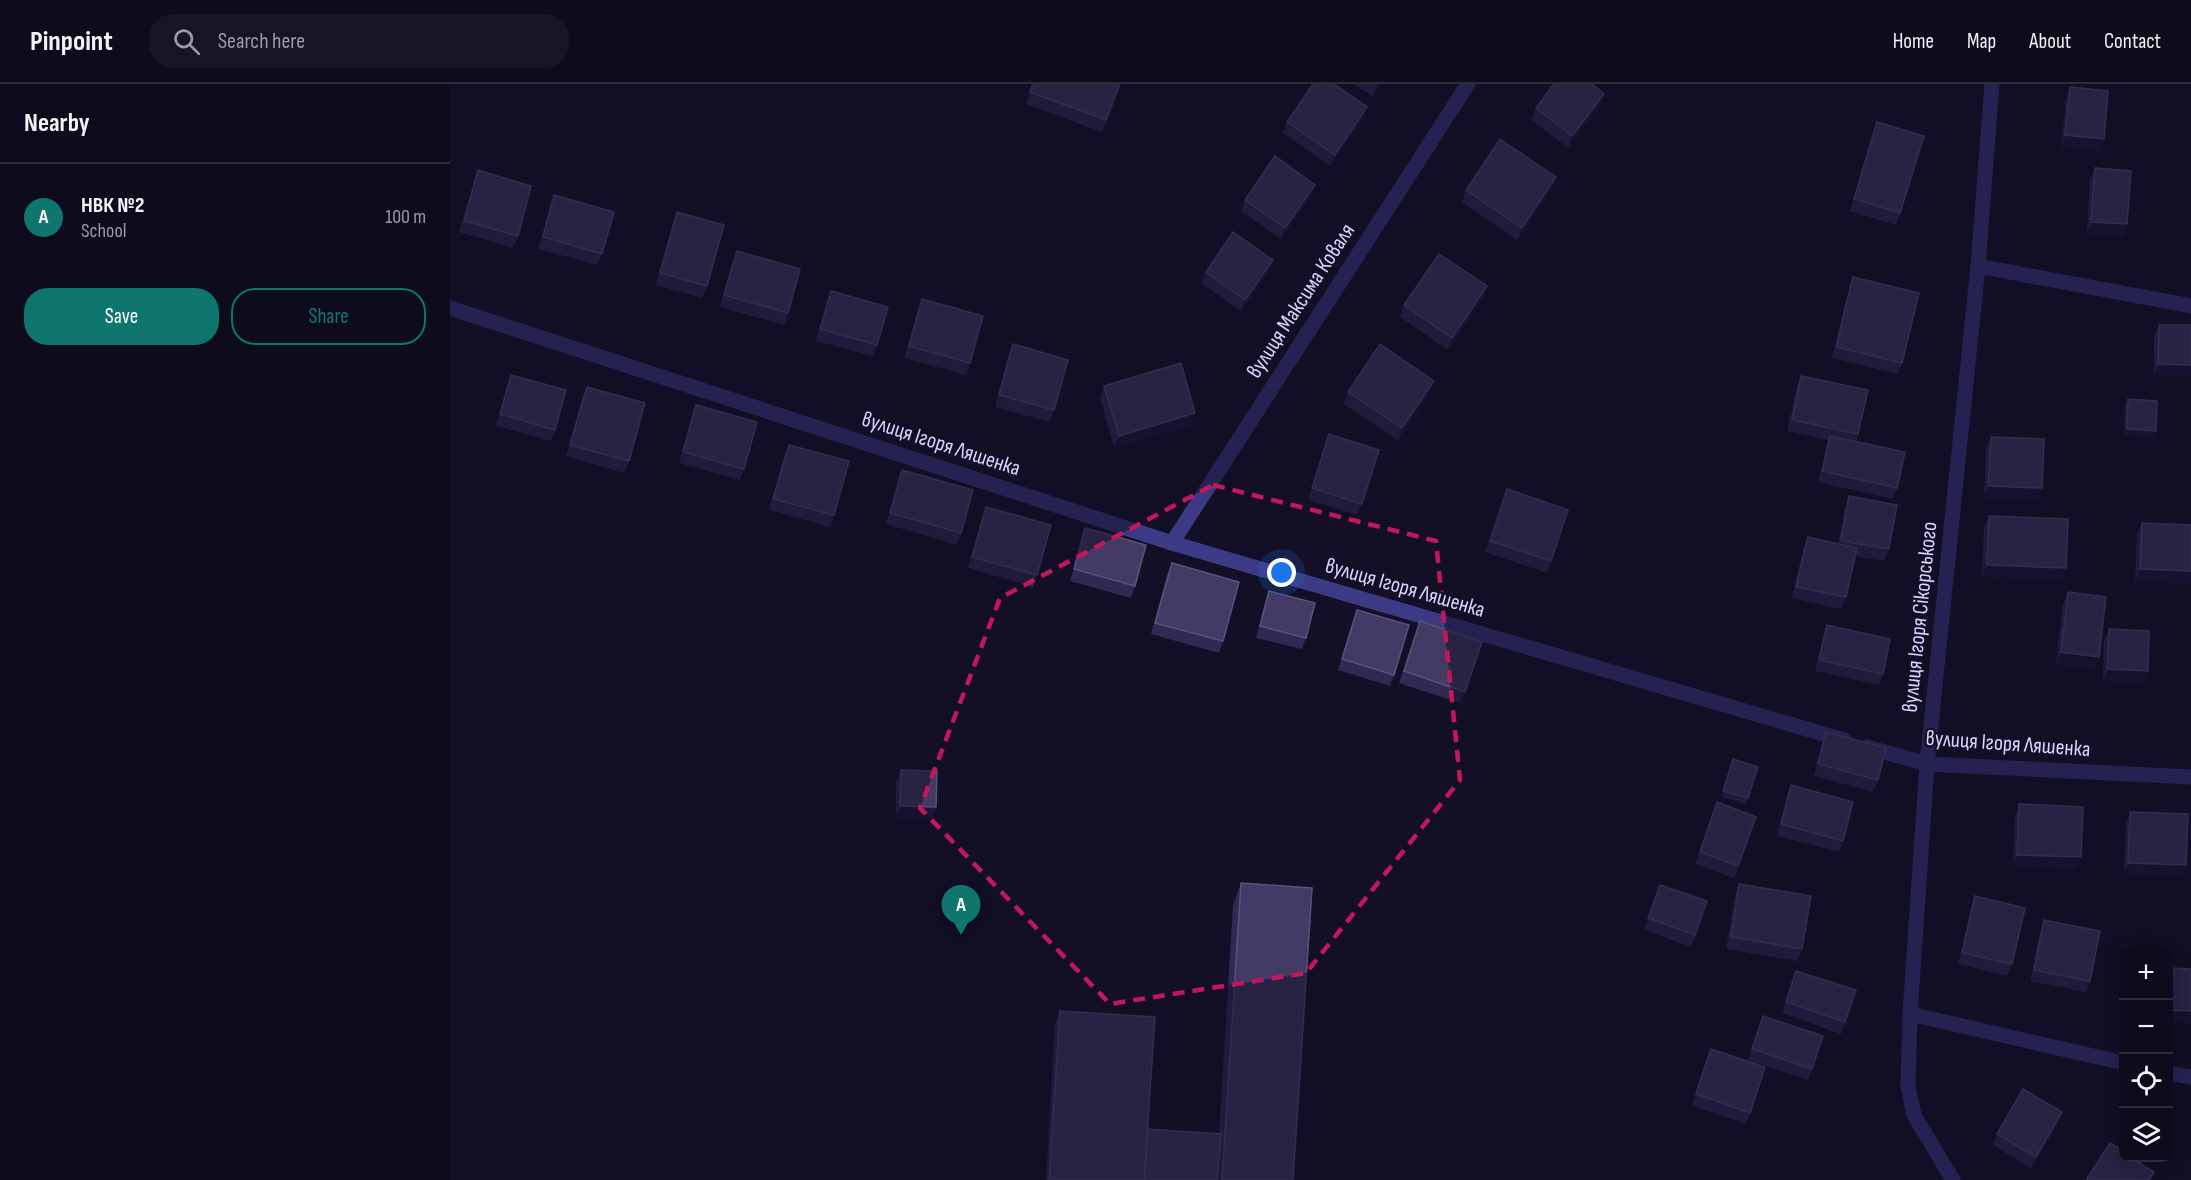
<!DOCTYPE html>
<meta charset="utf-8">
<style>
:root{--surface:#0e0b1c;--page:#171425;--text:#f1f3f6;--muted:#9b9ba3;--line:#2e2b3b;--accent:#0f766e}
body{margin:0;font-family:"Sofia Sans Condensed",sans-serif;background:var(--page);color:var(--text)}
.controls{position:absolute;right:18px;bottom:18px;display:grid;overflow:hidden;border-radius:12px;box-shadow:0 3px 15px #0003}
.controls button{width:54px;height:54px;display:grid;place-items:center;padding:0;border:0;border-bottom:2px solid var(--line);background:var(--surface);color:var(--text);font:30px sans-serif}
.you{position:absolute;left:832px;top:489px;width:21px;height:21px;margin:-15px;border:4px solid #fff;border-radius:50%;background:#1a73e8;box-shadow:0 0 0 9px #1a73e833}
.badge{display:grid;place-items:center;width:39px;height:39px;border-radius:50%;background:var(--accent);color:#fff;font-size:20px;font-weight:700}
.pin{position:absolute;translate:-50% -50px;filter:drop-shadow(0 2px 3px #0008)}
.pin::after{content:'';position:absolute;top:32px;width:21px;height:18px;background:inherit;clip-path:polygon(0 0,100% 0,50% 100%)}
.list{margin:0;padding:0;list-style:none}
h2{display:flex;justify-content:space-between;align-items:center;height:78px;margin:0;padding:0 24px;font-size:26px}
h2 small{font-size:20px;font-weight:400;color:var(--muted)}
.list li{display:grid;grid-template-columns:39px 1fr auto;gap:18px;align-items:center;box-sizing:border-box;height:108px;padding:0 24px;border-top:2px solid var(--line)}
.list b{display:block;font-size:22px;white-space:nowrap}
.list p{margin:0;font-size:20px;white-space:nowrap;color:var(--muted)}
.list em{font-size:20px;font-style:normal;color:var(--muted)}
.actions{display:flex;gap:12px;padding:18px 24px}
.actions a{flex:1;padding:14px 0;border:2px solid var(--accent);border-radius:24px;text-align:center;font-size:21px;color:var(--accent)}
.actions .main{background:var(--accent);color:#fff}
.icon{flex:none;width:33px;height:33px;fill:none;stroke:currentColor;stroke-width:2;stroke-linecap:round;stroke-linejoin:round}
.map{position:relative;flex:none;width:1741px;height:1096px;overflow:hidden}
header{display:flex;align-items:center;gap:36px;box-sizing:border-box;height:84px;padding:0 30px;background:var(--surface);border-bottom:2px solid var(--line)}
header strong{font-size:28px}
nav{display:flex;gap:33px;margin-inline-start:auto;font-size:21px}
.search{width:420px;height:54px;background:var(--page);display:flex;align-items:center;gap:15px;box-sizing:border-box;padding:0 21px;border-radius:24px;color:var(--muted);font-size:22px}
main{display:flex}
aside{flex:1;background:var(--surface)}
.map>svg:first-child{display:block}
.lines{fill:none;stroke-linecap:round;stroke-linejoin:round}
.minor{stroke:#3d3a85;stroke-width:15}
.wall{fill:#312854}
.shaded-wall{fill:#1d163a}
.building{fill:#433a66;stroke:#5a527e;stroke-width:1.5}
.marked{fill:none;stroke:#c2185b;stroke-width:4.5;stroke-dasharray:12 8;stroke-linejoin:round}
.labels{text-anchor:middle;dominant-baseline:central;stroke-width:4.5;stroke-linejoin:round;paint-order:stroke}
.street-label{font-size:22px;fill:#d9d4ff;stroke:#130f26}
</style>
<header>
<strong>Pinpoint</strong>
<div class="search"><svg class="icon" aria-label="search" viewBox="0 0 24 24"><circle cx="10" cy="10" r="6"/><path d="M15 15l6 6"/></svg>Search here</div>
<nav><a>Home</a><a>Map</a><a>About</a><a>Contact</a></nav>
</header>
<main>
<aside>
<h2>Nearby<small></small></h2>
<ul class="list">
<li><span class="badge">A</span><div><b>НВК №2</b><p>School</p></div><em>100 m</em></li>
</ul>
<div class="actions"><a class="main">Save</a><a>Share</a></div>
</aside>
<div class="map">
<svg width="1741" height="1096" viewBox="0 0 1741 1096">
<rect width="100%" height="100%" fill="#130f26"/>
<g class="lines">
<g class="minor">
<polyline points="1528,182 1741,222"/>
<polyline points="0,224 722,459 1394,656"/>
<polyline points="722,459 1018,0"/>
<polyline points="1417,663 1477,680 1741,693"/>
<polyline points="1460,930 1674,979"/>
<polyline points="1718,989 1741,993"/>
<polyline points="1503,1096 1464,1031 1458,1002 1460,930 1477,680 1528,182 1542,0"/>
</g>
</g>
<g class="wall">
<polygon points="583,0 670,0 652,48 576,20"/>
<polygon points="903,0 930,0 923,12"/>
<polygon points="1620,3 1654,55 1649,67 1611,63 1616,15"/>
<polygon points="1154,10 1150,21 1118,64 1081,36 1086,24"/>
<polygon points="913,35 880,82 833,49 837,38"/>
<polygon points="1427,38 1450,129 1446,141 1400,127"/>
<polygon points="1645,84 1677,140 1673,152 1637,150 1640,96"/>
<polygon points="28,86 68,152 63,164 9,148"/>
<polygon points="1106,93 1102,104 1067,156 1012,118 1016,106"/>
<polygon points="865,101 861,112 831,155 791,127 795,116"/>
<polygon points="104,111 152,170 148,181 88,165 100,123"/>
<polygon points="227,128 257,202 252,214 206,201 223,140"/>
<polygon points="287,167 338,229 334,241 270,223 282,179"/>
<polygon points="823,176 819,188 791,227 751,199 756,188"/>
<polygon points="1403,193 1452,279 1448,290 1382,274 1399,205"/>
<polygon points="1037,202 1033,214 998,266 950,233 954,221"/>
<polygon points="381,207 427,261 423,272 366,257 377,219"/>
<polygon points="472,215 520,279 516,291 454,274 468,226"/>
<polygon points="1709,241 1741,241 1704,292 1704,253"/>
<polygon points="563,260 604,326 600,338 545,323 558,272"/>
<polygon points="61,291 105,346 101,357 46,342"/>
<polygon points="1351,292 1408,350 1406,357 1447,404 1443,415 1368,398 1379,356 1337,347 1347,303"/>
<polygon points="654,302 741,341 664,363 650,314"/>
<polygon points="137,303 179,377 174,389 116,372 132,314"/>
<polygon points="898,308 979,309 948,356 894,320"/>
<polygon points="1678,315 1704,353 1674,351 1675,321"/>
<polygon points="246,321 294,385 290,396 229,379 242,332"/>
<polygon points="879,350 912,420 907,431 858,416"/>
<polygon points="1541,353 1588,416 1534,413 1536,365"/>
<polygon points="339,361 384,431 380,443 319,426 334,372"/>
<polygon points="452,386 511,449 507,461 436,440"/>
<polygon points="1057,405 1118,426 1097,489 1035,468"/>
<polygon points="1399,412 1439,465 1434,477 1405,472 1396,513 1391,525 1342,514 1353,465 1358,453 1388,460 1395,424"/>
<polygon points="536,423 587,491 583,503 518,484 532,435"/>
<polygon points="1539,432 1612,496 1532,492 1534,443"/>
<polygon points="1692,439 1741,441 1741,499 1685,497 1687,451"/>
<polygon points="635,444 685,502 681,514 620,497"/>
<polygon points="722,479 773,557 769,569 701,550 717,491"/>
<polygon points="819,507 856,554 852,565 806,554 815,519"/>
<polygon points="1618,508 1645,585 1606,580 1613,520"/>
<polygon points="907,526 944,591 940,602 888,586"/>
<polygon points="970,537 1032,558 1010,619 949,599"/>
<polygon points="1377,541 1433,590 1429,601 1365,587 1373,552"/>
<polygon points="1659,545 1693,598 1653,597 1654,557"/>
<polygon points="1376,648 1428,696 1423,708 1364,692 1372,660"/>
<polygon points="1283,675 1308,683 1296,720 1271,713"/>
<polygon points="451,686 486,723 482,735 446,734 446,698"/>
<polygon points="1341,701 1393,757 1389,768 1327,752 1337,713"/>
<polygon points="1267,718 1306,733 1284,794 1245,780"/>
<polygon points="1569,720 1627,785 1563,782 1565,732"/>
<polygon points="1680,728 1732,792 1674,790 1676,740"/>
<polygon points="791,799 843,1096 596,1096 605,939 610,927 698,1045 769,1050 783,821"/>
<polygon points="1289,800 1352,865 1348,877 1276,865 1285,812"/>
<polygon points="1210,801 1257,817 1241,863 1194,846"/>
<polygon points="1525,812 1562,880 1557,892 1508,880 1521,824"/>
<polygon points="1594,836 1640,897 1636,908 1580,897 1590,848"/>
<polygon points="1346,887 1395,938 1391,950 1332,929"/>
<polygon points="1313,932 1373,952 1358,996 1298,976"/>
<polygon points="1256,976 1315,983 1296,1040 1242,1022"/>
<polygon points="1608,1040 1581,1084 1543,1061 1547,1050"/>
</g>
<g class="shaded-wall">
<polygon points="928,0 930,0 923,12"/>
<polygon points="1154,10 1150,21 1118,64 1122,52"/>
<polygon points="917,23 913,35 880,82 885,71"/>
<polygon points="1615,51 1654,55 1649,67 1611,63"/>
<polygon points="1106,93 1102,104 1067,156 1072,144"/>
<polygon points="865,101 861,112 831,155 835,144"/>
<polygon points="1641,138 1677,140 1673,152 1637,150"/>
<polygon points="823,176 819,188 791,227 795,216"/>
<polygon points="1037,202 1033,214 998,266 1002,254"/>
<polygon points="1708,280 1741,281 1741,292 1704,292"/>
<polygon points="984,297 979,309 948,356 952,344"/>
<polygon points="745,329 741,341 664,363 669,352"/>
<polygon points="1677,345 1706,347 1704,353 1674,351"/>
<polygon points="1538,402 1592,404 1588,416 1534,413"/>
<polygon points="1537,481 1616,484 1612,496 1532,492"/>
<polygon points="1690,485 1741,487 1741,499 1685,497"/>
<polygon points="1611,568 1649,573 1645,585 1606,580"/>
<polygon points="1657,585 1698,587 1693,598 1653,597"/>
<polygon points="450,722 486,723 482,735 446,734"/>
<polygon points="1567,771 1631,773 1627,785 1563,782"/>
<polygon points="1678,779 1736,781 1732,792 1674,790"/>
<polygon points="1719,926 1741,927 1741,939 1719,938"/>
<polygon points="1612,1028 1608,1040 1581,1084 1586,1073"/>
</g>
<g class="building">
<polygon points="583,0 670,0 656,36 580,8"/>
<polygon points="863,0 884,0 917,23 885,71 837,38"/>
<polygon points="1104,0 1142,0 1154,10 1122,52 1086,24"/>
<polygon points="1620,3 1658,7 1654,55 1615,51"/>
<polygon points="1427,38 1474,52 1450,129 1404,115"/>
<polygon points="1050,55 1106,93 1072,144 1016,106"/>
<polygon points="825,72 865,101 835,144 795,116"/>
<polygon points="1645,84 1681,87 1677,140 1641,138"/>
<polygon points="28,86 81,102 68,152 14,137"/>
<polygon points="104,111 164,128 152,170 93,153"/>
<polygon points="227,128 274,141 257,202 210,189"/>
<polygon points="783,148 823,176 795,216 756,188"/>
<polygon points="287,167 350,185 338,229 274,211"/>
<polygon points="989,170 1037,202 1002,254 954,221"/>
<polygon points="1403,193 1469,209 1452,279 1386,263"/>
<polygon points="381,207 438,223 427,261 370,245"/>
<polygon points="472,215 533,232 520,279 459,262"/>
<polygon points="1709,241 1741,241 1741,281 1708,280"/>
<polygon points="563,260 618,276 604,326 549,311"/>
<polygon points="930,260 984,297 952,344 898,308"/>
<polygon points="731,279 745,329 669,352 654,302"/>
<polygon points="61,291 116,306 105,346 50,330"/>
<polygon points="1351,292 1418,306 1408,350 1342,336"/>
<polygon points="137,303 195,319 179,377 120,361"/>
<polygon points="1678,315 1707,317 1706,347 1677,345"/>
<polygon points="246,321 307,338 294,385 233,368"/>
<polygon points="879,350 929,366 912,420 862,404"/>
<polygon points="1380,352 1455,368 1447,404 1372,387"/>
<polygon points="1541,353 1594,355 1592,404 1538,402"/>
<polygon points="339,361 399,377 384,431 323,415"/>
<polygon points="452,386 523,406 511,449 440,429"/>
<polygon points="1057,405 1118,426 1101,477 1040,457"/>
<polygon points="1399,412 1447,421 1439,465 1391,457"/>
<polygon points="536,423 601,441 587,491 522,473"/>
<polygon points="1539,432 1618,435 1616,484 1537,481"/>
<polygon points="1692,439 1741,441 1741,487 1690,485"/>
<polygon points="635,444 696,461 685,502 624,485"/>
<polygon points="1358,453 1407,464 1396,513 1346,503"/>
<polygon points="722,479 789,498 773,557 705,539"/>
<polygon points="819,507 865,519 856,554 810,542"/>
<polygon points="1618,508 1656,513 1649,573 1611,568"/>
<polygon points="907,526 959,541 944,591 892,575"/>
<polygon points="970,537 1032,558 1015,608 954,587"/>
<polygon points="1377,541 1440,555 1433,590 1369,576"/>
<polygon points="1659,545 1699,547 1698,587 1657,585"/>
<polygon points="1376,648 1436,664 1428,696 1368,680"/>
<polygon points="1283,675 1308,683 1298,714 1273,707"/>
<polygon points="451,686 487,687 486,723 450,722"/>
<polygon points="1341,701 1403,718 1393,757 1331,740"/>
<polygon points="1267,718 1306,733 1288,782 1250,768"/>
<polygon points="1569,720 1633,723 1631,773 1567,771"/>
<polygon points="1680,728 1738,730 1736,781 1678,779"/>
<polygon points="791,799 862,804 843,1096 772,1096"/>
<polygon points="1289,800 1361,812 1352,865 1281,853"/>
<polygon points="1210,801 1257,817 1245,851 1198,834"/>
<polygon points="1525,812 1575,824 1562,880 1512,869"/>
<polygon points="1594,836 1650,847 1640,897 1584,886"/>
<polygon points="1719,884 1741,885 1741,927 1719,926"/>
<polygon points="1346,887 1406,906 1395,938 1336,918"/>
<polygon points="610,927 705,933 694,1096 599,1096"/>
<polygon points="1313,932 1373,952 1362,985 1302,965"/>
<polygon points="1261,965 1315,983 1300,1029 1246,1010"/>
<polygon points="1573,1005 1612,1028 1586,1073 1547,1050"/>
<polygon points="698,1045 771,1050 767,1096 694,1096"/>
<polygon points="1660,1059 1674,1068 1674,1074 1682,1074 1704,1088 1699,1096 1636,1096"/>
</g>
<path d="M0 0H1741V1096H0ZM763 401 986 457 1010 696 856 889 660 920 470 724 550 514Z" fill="#130f26" fill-opacity=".55" fill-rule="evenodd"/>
<path class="marked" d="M763 401 986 457 1010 696 856 889 660 920 470 724 550 514Z"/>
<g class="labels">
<g class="street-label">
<text transform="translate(851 217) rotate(-57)">вулиця Максима Коваля</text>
<text transform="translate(491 360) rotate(18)">вулиця Ігоря Ляшенка</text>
<text transform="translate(955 504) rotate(16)">вулиця Ігоря Ляшенка</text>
<text transform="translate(1470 533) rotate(-84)">вулиця Ігоря Сікорського</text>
<text transform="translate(1558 660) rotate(4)">вулиця Ігоря Ляшенка</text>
</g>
</g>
</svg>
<div class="controls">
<button>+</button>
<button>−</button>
<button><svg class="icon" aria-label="locate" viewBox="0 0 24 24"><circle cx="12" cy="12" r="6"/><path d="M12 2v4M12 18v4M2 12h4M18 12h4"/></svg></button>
<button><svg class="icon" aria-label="layers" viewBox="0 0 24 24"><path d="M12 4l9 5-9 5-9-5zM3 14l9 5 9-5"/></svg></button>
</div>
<div class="you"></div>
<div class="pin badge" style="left:511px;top:851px">A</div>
</div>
</main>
